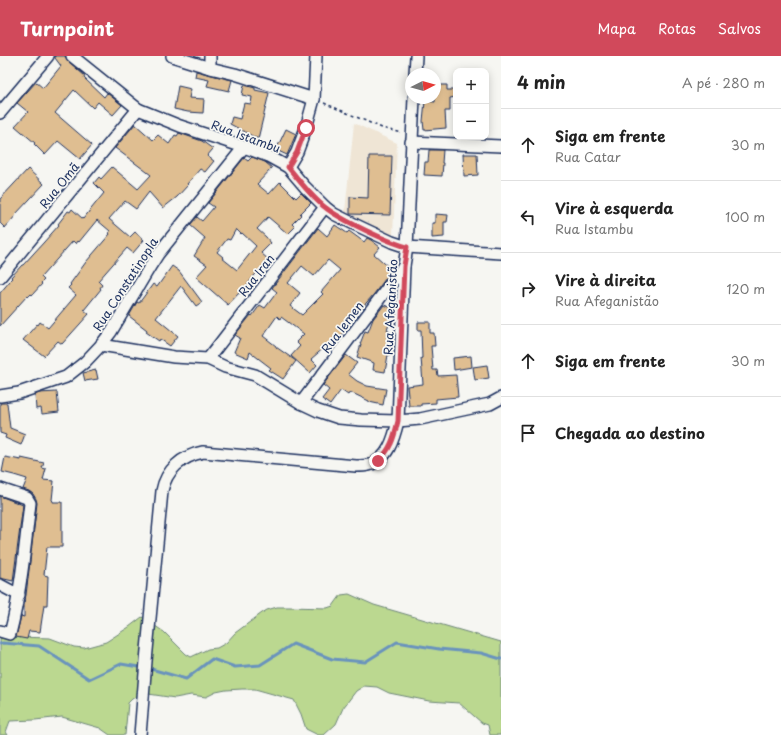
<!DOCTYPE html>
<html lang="pt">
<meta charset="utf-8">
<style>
:root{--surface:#fff;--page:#f6f6f6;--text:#222;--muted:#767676;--line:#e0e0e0;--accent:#d1495b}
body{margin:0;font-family:"Playpen Sans",sans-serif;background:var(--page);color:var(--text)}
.controls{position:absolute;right:12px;top:12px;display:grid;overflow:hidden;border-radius:8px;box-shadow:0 2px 10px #0003}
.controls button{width:36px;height:36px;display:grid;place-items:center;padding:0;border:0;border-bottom:1px solid var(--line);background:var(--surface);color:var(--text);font:20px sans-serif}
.compass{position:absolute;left:405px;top:12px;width:36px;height:36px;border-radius:50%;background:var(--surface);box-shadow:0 2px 10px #0003;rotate:84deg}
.stop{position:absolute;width:12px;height:12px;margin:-9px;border:3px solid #d1495b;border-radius:50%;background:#fff}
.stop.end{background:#d1495b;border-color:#fff;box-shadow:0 1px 4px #0008}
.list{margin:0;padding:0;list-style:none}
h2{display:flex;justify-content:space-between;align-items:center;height:52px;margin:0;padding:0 16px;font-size:17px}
h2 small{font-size:13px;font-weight:400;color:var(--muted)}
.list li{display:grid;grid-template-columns:26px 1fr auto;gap:12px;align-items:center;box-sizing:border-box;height:72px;padding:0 16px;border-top:1px solid var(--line)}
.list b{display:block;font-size:15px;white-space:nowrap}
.list p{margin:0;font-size:13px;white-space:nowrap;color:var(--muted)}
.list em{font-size:13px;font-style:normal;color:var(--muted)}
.icon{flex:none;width:22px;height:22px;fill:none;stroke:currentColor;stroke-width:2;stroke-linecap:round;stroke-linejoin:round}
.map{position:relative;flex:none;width:501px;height:679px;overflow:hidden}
header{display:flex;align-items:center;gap:24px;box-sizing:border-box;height:56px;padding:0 20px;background:var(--accent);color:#fff}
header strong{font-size:19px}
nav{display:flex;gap:22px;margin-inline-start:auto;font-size:14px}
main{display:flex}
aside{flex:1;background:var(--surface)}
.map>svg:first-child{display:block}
.built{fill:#efe5d5}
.green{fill:#bbd890;stroke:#6b8477}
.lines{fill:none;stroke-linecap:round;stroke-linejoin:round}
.stream{stroke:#6993bd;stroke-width:3}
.building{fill:#dfbe91;stroke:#1b2f5e;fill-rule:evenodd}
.minor-casing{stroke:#1b2f5e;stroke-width:14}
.path{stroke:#1b2f5e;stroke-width:1.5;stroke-dasharray:3 3;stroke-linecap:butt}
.minor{stroke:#f6f6f2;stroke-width:11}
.route{stroke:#d1495b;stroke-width:5}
.labels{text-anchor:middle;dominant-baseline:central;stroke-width:3.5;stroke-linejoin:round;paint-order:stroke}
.street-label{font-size:12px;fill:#1b2f5e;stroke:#f6f6f2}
</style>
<header>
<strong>Turnpoint</strong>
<nav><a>Mapa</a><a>Rotas</a><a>Salvos</a></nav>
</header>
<main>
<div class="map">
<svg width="501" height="679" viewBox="0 0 501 679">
<rect width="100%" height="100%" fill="#f6f6f2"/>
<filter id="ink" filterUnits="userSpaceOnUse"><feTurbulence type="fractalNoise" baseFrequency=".025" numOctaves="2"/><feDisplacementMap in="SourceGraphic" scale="8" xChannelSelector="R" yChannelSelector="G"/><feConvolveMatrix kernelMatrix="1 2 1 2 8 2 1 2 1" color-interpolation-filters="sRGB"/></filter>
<g filter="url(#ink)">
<polygon class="built" points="354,67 397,87 393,180 345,156"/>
<polygon class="green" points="349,538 374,549 501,586 501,679 490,679 488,669 482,667 459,647 429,645 389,637 377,631 364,630 356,635 343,652 336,668 324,679 318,679 306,673 301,658 294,644 255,633 242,633 226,634 216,636 206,641 191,639 175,642 142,637 132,643 128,647 125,679 110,679 100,672 62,661 35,664 10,665 6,676 8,679 0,679 0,582 17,581 50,582 74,591 84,592 106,586 129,571 142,561 164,576 186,598 191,601 208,593 217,592 226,587 235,577 262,557 267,554 277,551 290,551 327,552 333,550 341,539"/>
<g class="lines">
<polyline class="stream" points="0,588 3,587 39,590 89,623 121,608 151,613 186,623 212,603 235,611 260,609 293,588 332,603 365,606 397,586 439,593 481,597 501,603"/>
</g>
<g class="building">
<polygon points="55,0 65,0 68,5 85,20 84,22 104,41 107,37 122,49 113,59 98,46 93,52 74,34 55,57 92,89 80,103 58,85 45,99 34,88 35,87 15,70 28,56 17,47 36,26 43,32 61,10 55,2"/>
<polygon points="196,15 232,24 229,35 207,30 209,24 195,21"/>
<polygon points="244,29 255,32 255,34 269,37 258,83 230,68 232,61 240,63 244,47 251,48 252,41 242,39"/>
<polygon points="435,29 447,29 447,34 456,34 456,41 450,42 450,55 445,55 446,72 424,74 423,65 425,45 435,46"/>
<polygon points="178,30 191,33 189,42 204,43 203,57 188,56 174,53"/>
<polygon points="135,68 153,84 158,79 169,88 175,79 177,80 179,77 202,85 213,93 207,100 214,105 205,116 200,113 187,128 188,129 177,141 163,152 149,136 136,153 125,145 109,163 130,181 135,176 144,184 133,197 127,192 98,225 102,229 100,232 101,233 84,254 89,258 62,288 58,285 44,300 23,284 37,268 38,269 40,266 48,272 76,239 68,232 71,229 70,228 86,206 110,178 109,177 110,175 97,164 79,186 78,185 76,188 73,185 41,221 44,224 41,227 42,228 32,239 31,238 28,241 27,240 0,270 0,237 10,225 9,225 12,222 11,221 22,209 23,209 44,186 59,169 58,168 68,155 70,156 72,153 83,163 104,137 94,127 99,121 101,123 112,111 138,133 151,119 115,92"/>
<polygon points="286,73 296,78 287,99 276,94"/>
<polygon points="429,94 443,94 442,107 443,107 442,120 424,119 425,106 428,106"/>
<polygon points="463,98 477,98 478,119 464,120"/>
<polygon points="369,100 392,100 390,159 350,158 350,141 368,142"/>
<path d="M252 101 265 106 272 112 257 128 269 138 280 126 296 142 301 137 311 147 300 158 301 159 292 168 295 171 288 178 268 161 257 173 266 181 271 187 261 197 269 204 262 212H261L254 220 240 238 239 237 228 249 196 221 207 209 194 200 205 182 190 169 197 161 202 165 214 151 208 147 244 102 248 105ZM236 173 241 178 242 177 256 190 237 214 222 202 223 201 217 196 227 183 230 184Z"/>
<polygon points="28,113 44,128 15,159 16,159 5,172 0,167 0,143"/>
<polygon points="435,158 448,159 447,166 444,166 444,181 432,182 432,167 435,167"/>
<path d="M335 169 347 177 349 175 364 186 367 182 371 184 380 191 374 198 392 214 374 238 345 271 347 273 333 287 332 285 311 303 317 309 310 317 291 300 300 290 296 286 304 278 281 261 280 263 277 260 263 280 276 290V291L296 305 283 323 269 314 271 312 250 296 248 302 234 296 240 282 235 279 251 259 252 260 260 249 265 252 277 236 272 232 318 172 327 180ZM328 204 340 214 321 236 323 238 302 259 290 250 300 237 288 227 302 210 314 220Z"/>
<polygon points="172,210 179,215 202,246 196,250 181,230 156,262 178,280 170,290 160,283 159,285 146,276 147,274 129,260 137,246 139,247 153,228 157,231"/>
<polygon points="384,249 395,253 387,274 389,275 387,282 394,284 394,287 390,300 388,299 385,316 373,314 374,307 357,301 361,288 360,288 365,275 368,276 373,263"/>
<polygon points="418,266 430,266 430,277 434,277 435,290 431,290 433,314 437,314 438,320 456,319 458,341 436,343 436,347 421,348 421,350 409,350 407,330 423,328 421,302 422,302 421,274 418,274"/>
<polygon points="346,299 357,307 348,318 357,325 367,330 386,333 383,349 369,346 369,345 350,336 348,339 341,334 330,349 322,343 329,334 323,329"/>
<polygon points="471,300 472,311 454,314 453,302"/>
<polygon points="487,309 489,322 475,324 473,311"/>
<polygon points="96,314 98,323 85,325 83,317"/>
<polygon points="57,336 59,356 42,358 41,352 36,353 35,339 39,337"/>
<polygon points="0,347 7,347 10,372 25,378 21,389 5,382 6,379 0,377"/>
<polygon points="5,401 21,404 21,402 44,407 42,412 46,413 43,424 54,425 52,444 53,445 53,446 62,446 62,491 47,491 44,519 48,520 47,549 44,549 40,576 29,575 27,583 16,581 21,560 24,561 24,547 26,539 37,447 36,443 33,438 29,435 23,433 27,423 14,419 2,416"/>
<polygon points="0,440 23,449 13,525 0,522"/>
</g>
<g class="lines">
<defs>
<g id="minor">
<polyline points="72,0 138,53 180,70 244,91 268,100 288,111 305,131 325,151 334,158 356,169 392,186 407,191 501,197"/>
<polyline points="172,0 210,12"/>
<polyline points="210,0 210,12 235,18 314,43"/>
<polyline points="415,18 416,0"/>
<polyline points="0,57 48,0"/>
<polyline points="411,86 501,90"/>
<polyline points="288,111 297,96 306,72 314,43 316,0"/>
<polyline points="0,221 138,53"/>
<polyline points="101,289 174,301 208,303 225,311 255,319 301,347 318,355 339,362 361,364 398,365 420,363 490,348 501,342"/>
<polyline points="208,303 325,151"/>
<polyline points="0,340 19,337 66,321 85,306 101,289 111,276 151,209 158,198 244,91"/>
<polyline points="301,347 404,210"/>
<path d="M0 433 27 442 30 447C25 491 21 535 10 578L0 575"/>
<polyline points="0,529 19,539"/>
<path d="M140 679 146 605 162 435C166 414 182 400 203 396L356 410C360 410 365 410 369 409 388 404 394 382 398 365L404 210 407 191 414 42"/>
</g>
</defs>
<use href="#minor" class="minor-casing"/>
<polyline class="path" points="324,47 382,72 402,77"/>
<use href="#minor" class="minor"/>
</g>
</g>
<g class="lines" filter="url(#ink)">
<path class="route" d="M306 72 297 96 288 111C300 125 311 141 326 152 332 157 340 161 347 165 366 175 386 185 407 191L404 210 398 365C394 381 391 394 378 405"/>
</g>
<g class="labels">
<g class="street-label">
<text transform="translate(246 80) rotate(20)">Rua Istambu</text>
<text transform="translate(59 129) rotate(-51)">Rua Omã</text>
<text transform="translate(256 219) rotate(-52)">Rua Iran</text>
<text transform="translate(125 228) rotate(-57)">Rua Constatinopla</text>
<text transform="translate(390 251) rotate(-87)">Rua Afeganistão</text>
<text transform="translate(342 271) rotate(-53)">Rua Iemen</text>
</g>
</g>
</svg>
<div class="controls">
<button>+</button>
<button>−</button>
</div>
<svg class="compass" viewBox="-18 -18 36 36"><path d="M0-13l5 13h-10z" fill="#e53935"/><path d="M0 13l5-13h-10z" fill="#767676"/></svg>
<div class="stop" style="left:306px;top:72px"></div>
<div class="stop end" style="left:378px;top:405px"></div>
</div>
<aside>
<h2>4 min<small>A pé · 280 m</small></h2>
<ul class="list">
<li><svg class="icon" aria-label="ahead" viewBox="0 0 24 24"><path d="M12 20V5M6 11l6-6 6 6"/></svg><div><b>Siga em frente</b><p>Rua Catar</p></div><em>30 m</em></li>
<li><svg class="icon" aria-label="left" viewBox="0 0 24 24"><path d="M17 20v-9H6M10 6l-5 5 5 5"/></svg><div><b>Vire à esquerda</b><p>Rua Istambu</p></div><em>100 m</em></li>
<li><svg class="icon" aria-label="right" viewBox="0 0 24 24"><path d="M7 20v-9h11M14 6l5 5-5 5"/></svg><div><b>Vire à direita</b><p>Rua Afeganistão</p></div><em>120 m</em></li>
<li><svg class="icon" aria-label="ahead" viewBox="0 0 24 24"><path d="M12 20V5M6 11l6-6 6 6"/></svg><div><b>Siga em frente</b></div><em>30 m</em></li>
<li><svg class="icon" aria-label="arrive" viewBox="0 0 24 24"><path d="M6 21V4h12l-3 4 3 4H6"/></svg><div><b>Chegada ao destino</b></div></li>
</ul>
</aside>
</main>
